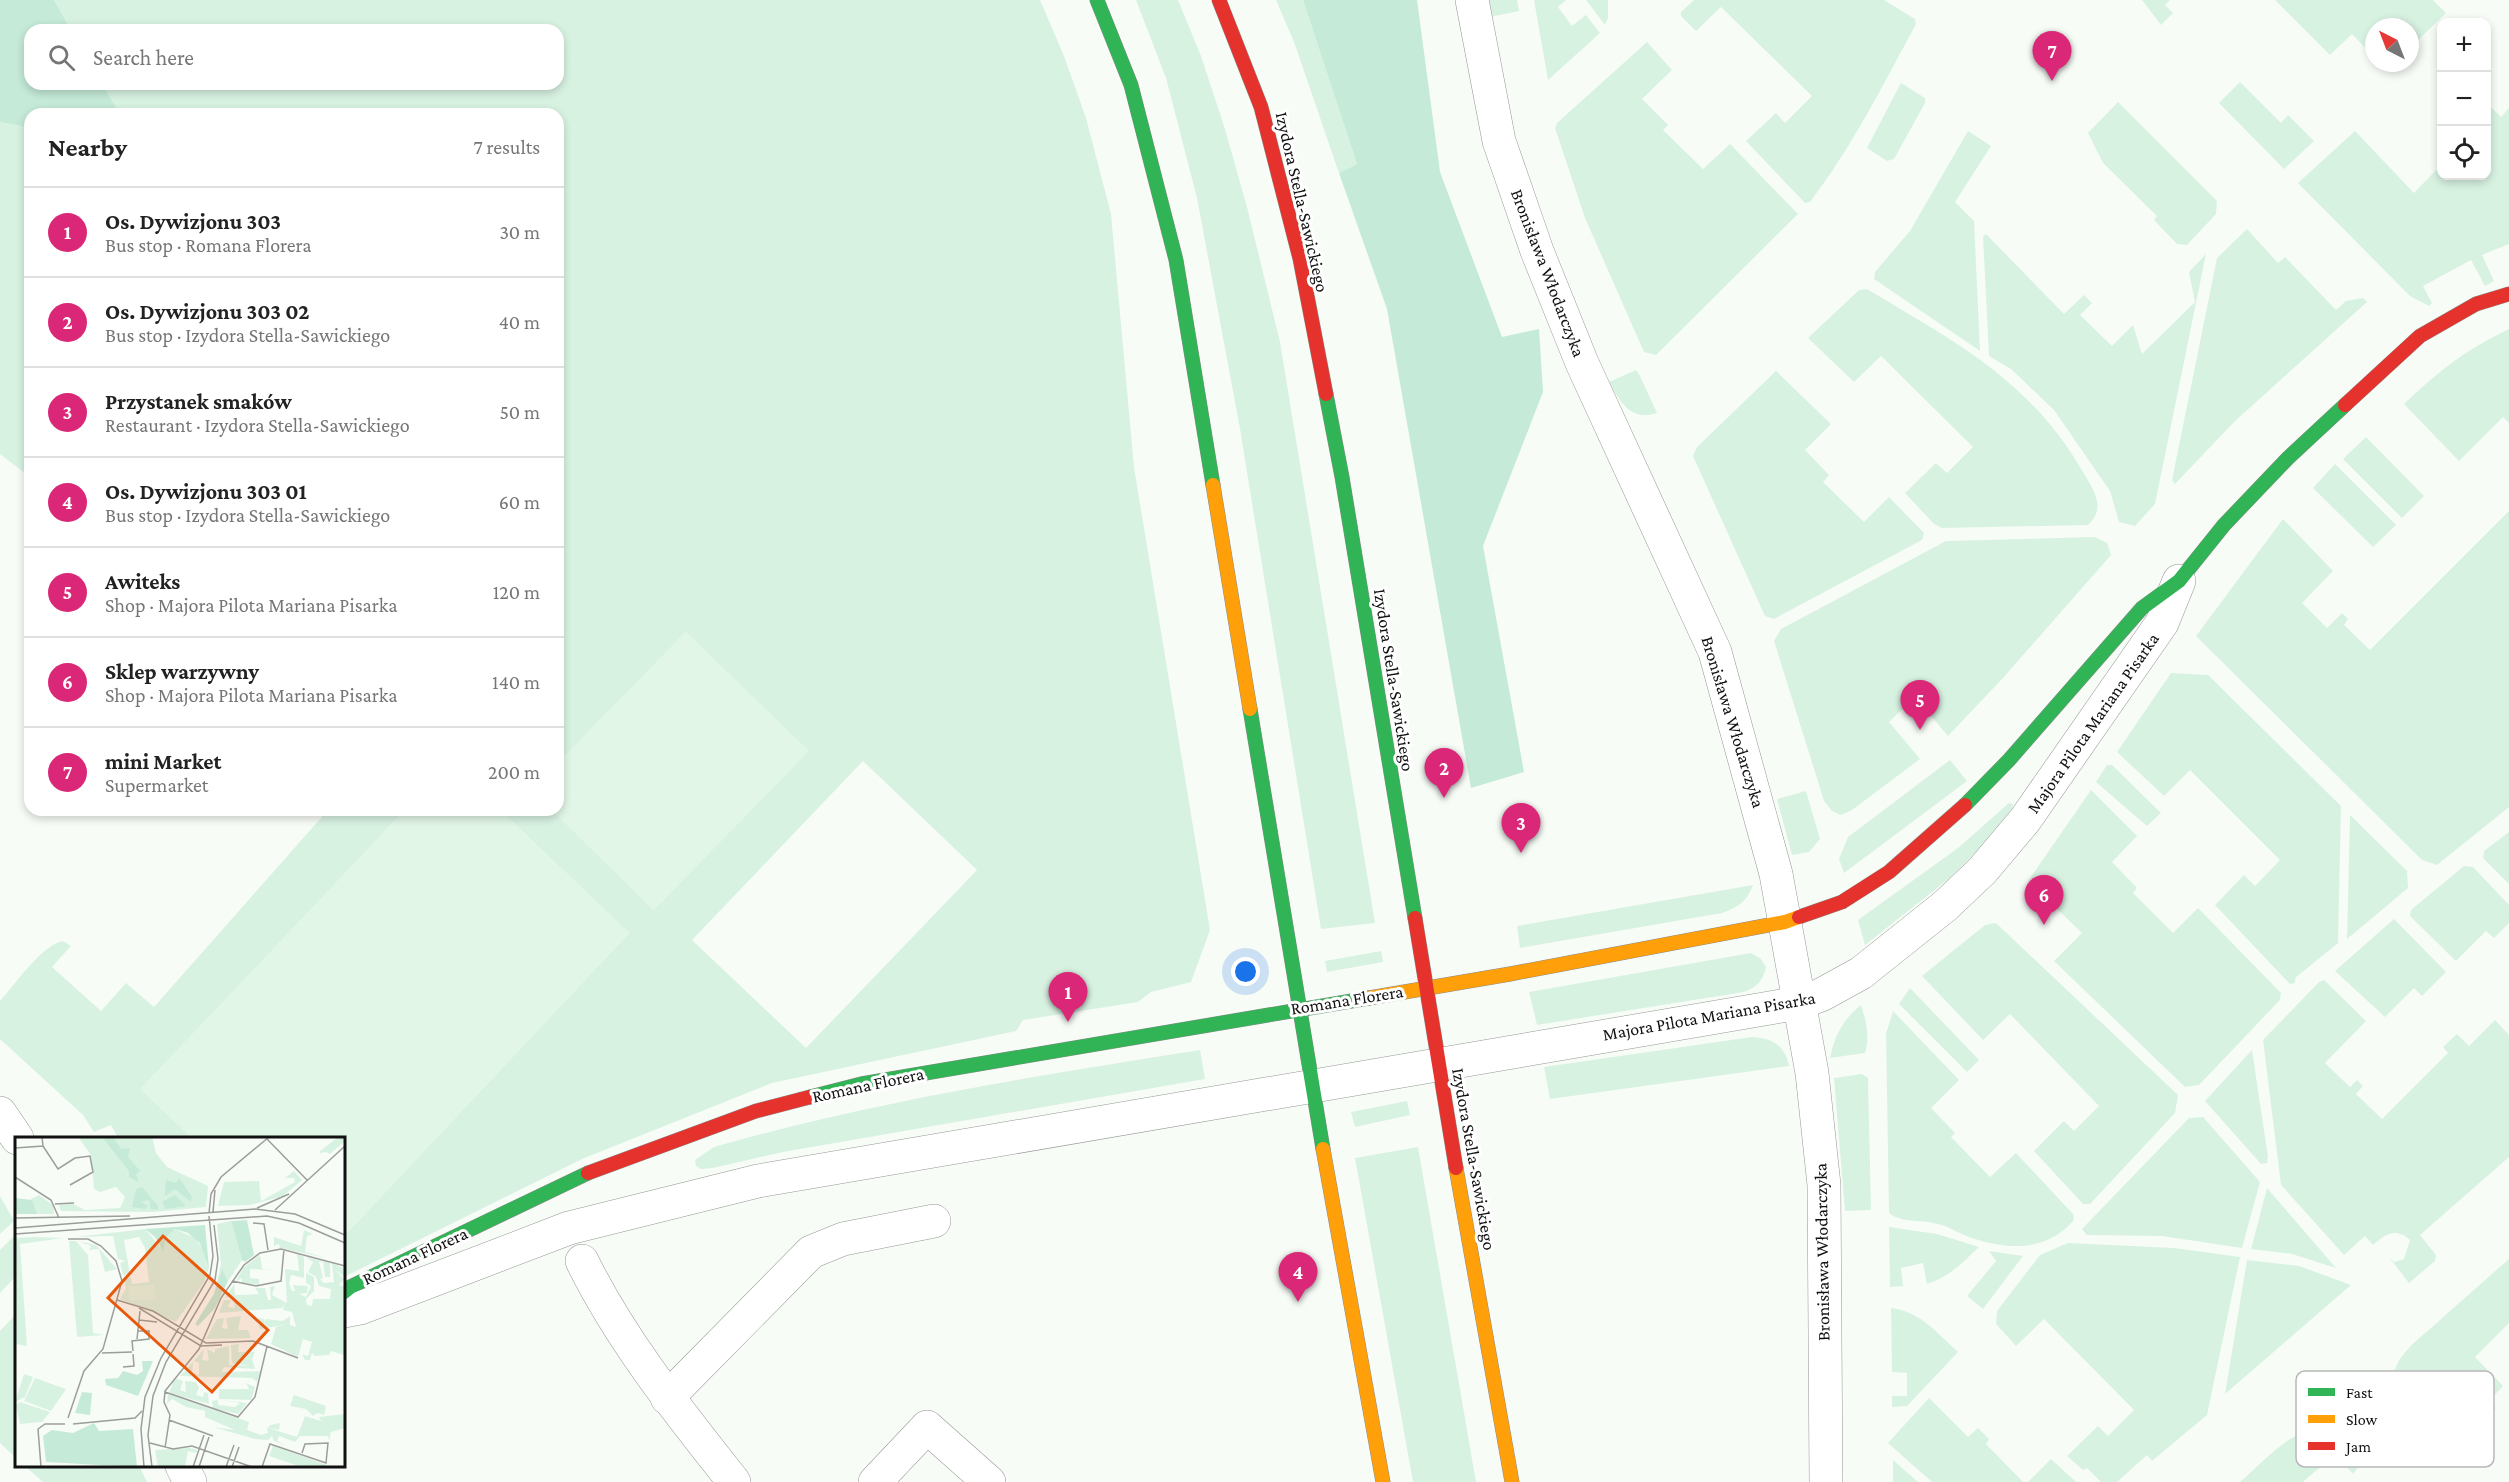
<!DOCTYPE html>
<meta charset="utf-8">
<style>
:root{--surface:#fff;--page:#f6f6f6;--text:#222;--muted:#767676;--line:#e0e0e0;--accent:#db2777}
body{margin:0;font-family:"Crimson Pro",serif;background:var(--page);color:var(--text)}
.controls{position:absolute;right:18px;top:18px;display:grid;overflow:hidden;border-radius:12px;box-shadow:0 3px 9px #0003}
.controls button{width:54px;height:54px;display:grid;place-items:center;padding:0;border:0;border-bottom:2px solid var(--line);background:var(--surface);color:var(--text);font:30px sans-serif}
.compass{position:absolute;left:2365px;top:18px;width:54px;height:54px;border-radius:50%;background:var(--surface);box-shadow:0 3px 9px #0003;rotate:318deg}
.you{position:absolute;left:1246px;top:972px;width:21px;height:21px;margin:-15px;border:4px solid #fff;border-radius:50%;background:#1a73e8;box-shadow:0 0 0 9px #1a73e833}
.badge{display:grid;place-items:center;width:39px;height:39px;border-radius:50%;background:var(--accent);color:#fff;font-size:20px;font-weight:700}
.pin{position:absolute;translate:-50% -50px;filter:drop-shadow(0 2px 3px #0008)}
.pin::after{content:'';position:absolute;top:32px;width:21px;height:18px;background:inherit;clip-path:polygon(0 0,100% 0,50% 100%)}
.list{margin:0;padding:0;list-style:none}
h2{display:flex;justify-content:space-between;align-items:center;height:78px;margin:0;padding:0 24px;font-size:26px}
h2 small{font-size:20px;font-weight:400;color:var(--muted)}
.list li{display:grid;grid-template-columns:39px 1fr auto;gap:18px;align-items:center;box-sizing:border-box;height:90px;padding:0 24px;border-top:2px solid var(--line)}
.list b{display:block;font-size:22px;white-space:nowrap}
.list p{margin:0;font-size:20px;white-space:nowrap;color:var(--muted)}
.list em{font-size:20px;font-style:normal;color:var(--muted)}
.icon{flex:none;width:33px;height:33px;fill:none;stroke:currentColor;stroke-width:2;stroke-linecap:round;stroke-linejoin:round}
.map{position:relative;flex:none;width:2509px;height:1482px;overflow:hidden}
.search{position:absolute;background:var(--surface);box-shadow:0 3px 9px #0003;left:24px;top:24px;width:540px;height:66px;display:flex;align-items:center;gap:15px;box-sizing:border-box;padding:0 21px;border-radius:18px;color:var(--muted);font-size:22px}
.panel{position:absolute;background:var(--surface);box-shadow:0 3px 9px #0003;left:24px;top:108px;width:540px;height:708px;border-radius:18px}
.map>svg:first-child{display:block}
.green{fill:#d8f2e2;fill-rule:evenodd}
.forest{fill:#c5ead7}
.pitch{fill:#e1f6e6}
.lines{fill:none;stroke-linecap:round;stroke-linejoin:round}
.street-casing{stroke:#959795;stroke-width:34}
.fast-casing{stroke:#8c8d8b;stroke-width:15}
.slow-casing{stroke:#8c8d8b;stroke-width:15}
.jam-casing{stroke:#8c8d8b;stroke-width:15}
.street{stroke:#fefffe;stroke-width:33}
.fast{stroke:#30b455;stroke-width:14}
.slow{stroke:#ff9f0a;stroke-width:14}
.jam{stroke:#e5322d;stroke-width:14}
.labels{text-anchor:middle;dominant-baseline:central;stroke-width:6;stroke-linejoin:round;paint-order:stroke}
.street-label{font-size:18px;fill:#111;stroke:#fff}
.inset-road{fill:none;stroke:#9c9e9b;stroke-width:1.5}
.view{fill:#e8590c;fill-opacity:0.15;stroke:#e8590c;stroke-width:3}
.inset-edge{fill:none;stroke:#111;stroke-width:3}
.key{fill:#fff;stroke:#b8b8b8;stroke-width:1.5}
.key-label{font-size:16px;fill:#111}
</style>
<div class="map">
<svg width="2509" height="1482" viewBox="0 0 2509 1482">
<rect width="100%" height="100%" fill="#f8fcf7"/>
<g class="green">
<path d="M54 0H1040L1064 56 1086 118 1111 214 1134 467 1210 930 1191 982 1151 992 1138 1002 1023 1020 1016 1031 772 1083 582 1159 344 1277V1236L629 933 500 810H552L654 910 686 632 558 763V114H120L102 84H558V30H71ZM863 761 977 870 806 1048 692 940Z"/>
<polygon points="1136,0 1178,0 1201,56 1225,129 1247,207 1280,342 1375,923 1321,929 1240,429 1197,198 1166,78"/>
<polygon points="1276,0 1303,0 1357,164 1339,173 1294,42"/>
<polygon points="1487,0 1517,0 1519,11 1490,17"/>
<polygon points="1534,0 1566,0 1558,7 1572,26 1586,15 1600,33 1548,80"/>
<polygon points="1586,0 1608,0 1608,18 1605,25"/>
<path d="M1694 0H1884L1915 19 1916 24C1883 85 1852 147 1810 202L1805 203 1746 141 1776 113 1785 123 1812 96 1721 7 1696 31 1681 16V12Z"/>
<polygon points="2142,0 2170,0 2165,5 2173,13 2161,25"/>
<polygon points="2275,0 2433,0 2446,13 2410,48 2410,27 2374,27 2374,57 2352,34 2330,55"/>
<polygon points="1647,42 1672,70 1642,99 1668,125 1663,130 1703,169 1730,144 1798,214 1656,355 1644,352 1585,218 1555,128 1557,123"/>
<polygon points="2240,82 2281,123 2288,115 2314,141 2284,169 2219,103"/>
<polygon points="1901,83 1925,98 1925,103 1894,159 1887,161 1867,148"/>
<polygon points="2118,102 2217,201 2216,214 2187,245 2177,244 2154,220 2157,216 2103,163 2088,133"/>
<polygon points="2491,107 2501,117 2509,108 2509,244 2482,255 2494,281 2485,286 2471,260 2423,286 2432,303 2429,306 2410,296 2298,183 2355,131 2414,193 2441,165 2442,176 2486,176 2487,111"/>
<polygon points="0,122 21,126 30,130 30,477 0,454"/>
<polygon points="1968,131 1991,146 1955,202 1974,221 1980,351 1874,279 1875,272 1910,231"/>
<polygon points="2247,229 2278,263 2285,257 2336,310 2346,301 2363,298 2367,302 2234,422 2175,484 2172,480 2217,258"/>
<polygon points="1986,234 2064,314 2084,295 2092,303 2080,315 2112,346 2133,325 2142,354 2195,302 2189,272 2206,254 2155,504 2135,526 2119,522 2110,491 2054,410 2011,369 1989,356 1983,236"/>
<path d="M1867 289C1955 342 2029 379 2083 472 2093 489 2107 508 2088 525L1942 528 1934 524 1905 493 1936 463 1947 473 1973 447 1881 356 1854 382 1808 338 1859 290Z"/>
<path d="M2509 329V423L2503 417 2459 461 2404 404C2439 371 2465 350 2509 329Z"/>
<path d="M1636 370 1639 374 1657 413C1631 422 1620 402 1609 382Z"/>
<polygon points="1776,371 1831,424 1805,450 1829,475 1823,482 1864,522 1889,497 1924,533 1922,540 1774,619 1765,616 1693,456 1697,447"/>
<polygon points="2366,437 2424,496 2402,518 2343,459"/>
<polygon points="2335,464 2396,525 2373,547 2313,488"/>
<polygon points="2509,511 2509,807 2437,865 2422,860 2196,636 2283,519 2333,571 2302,603 2327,628 2342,613 2348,619 2344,625 2370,650"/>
<polygon points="2095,537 2107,543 2111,555 2003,678 1948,736 1915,697 1889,722 1920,759 1852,810 1841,815 1832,811 1824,801 1774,641 1781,629 1946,541"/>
<polygon points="2171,673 2208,675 2341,806 2338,943 2295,978 2295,983 2290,984 2215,905 2244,875 2255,886 2280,860 2190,770 2164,796 2117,752"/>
<polygon points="1950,760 1967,781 1844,873 1839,859 1848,837"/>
<polygon points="2107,765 2112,765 2161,813 2147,826 2096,782"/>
<polygon points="2091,790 2137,836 2112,862 2137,888 2133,893 2173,933 2198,908 2281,993 2280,1000 2199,1085 2185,1087 2054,961 2082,933 2028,881"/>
<polygon points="1806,791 1820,839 1809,852 1792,855 1777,799"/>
<polygon points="2009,803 2013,804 2012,809 1978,850 1951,877 1865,945 1858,920 1958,848"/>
<path d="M328 810H405L141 1089 192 1138H118L111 1125 94 1132 83 1115 0 1039V1001C15 984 43 944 63 941L71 946 52 967 101 1011 126 983 154 1007Z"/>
<polygon points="2350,815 2407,871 2408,888 2347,939"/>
<polygon points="2509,832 2509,884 2483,858 2484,851"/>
<polygon points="2464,866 2473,867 2509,905 2509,923 2494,938 2486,931 2456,961 2410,916 2411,910"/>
<path d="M1753 885C1747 901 1739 907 1722 913L1520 948 1517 926Z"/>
<polygon points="2394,919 2446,972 2422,996 2414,988 2385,1017 2335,971"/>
<polygon points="1996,923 2178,1095 2175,1113 2090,1204 2083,1204 2034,1151 2064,1121 2074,1131 2099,1106 2010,1014 1983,1040 1922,976 1985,925"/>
<polygon points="1381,951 1383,962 1327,972 1325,961"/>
<path d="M1751 953 1760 958 1766 967C1763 981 1757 987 1744 992L1537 1025 1529 992Z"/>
<path d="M2324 980 2366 1021 2325 1063 2350 1087 2357 1080 2363 1086 2356 1094 2382 1119 2448 1053 2443 1047 2457 1034 2469 1046 2495 1020 2509 1035V1157L2420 1235 2436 1255 2435 1261 2409 1283 2388 1256 2394 1262 2404 1259 2410 1240C2396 1227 2385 1234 2373 1245L2365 1236 2344 1255 2281 1185 2263 1040 2319 982Z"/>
<polygon points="1910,988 1979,1060 1967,1072 1899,1004"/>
<path d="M1861 1005C1866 1020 1870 1037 1865 1053L1830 1058C1834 1037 1843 1019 1861 1005Z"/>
<path d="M1893 1011 1959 1080 1931 1108 1955 1133 1951 1137 1990 1177 2016 1153 2073 1214 2074 1220C2045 1254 2002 1250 1964 1235 1955 1231 1947 1226 1938 1224 1921 1219 1904 1224 1889 1213L1886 1034Z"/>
<path d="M1752 1037C1772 1038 1785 1045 1789 1066L1550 1099 1544 1067Z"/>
<path d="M1200 1050 1205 1079 783 1152 713 1168 701 1169 696 1166 695 1160 714 1147C875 1101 1035 1076 1200 1050Z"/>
<polygon points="2252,1050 2268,1157 2267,1163 2261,1164 2205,1101"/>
<polygon points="1862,1074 1868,1078 1871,1210 1845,1211 1834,1078"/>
<polygon points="1407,1101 1410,1115 1355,1127 1351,1112"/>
<polygon points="2203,1117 2260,1182 2242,1248 2162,1236 2087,1235 2082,1229 2189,1118"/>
<polygon points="1418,1147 1476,1482 1413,1482 1355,1158"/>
<polygon points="2267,1188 2336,1268 2292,1254 2251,1249"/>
<polygon points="0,1196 14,1221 0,1234"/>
<path d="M1889 1227 1937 1234 1979 1247C1962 1263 1949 1277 1927 1284L1923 1263 1901 1268 1903 1286 1890 1287Z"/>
<polygon points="16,1234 16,1276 0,1293 0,1250"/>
<polygon points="2068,1243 2174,1248 2240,1257 2207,1415 2152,1461 2147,1455 2117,1482 2101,1482 2087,1468 2083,1470 2067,1456 2098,1426 2108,1436 2134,1410 2044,1319 2016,1346 1996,1324 1997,1311 2040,1255"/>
<polygon points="1989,1251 2023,1256 1983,1309 1967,1296 1996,1261"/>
<path d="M2509 1259V1323L2475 1357 2503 1386 2489 1401 2496 1408 2448 1456C2424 1438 2380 1402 2396 1367 2404 1348 2425 1334 2440 1320 2463 1300 2486 1279 2509 1259Z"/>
<polygon points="2247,1260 2299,1266 2351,1285 2225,1394"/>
<path d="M1891 1308C1920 1311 1938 1334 1958 1352L1907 1406 1892 1407V1396H1907V1373L1892 1372Z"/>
<polygon points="16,1314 16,1458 0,1443 0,1331"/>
<polygon points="1929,1398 1968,1437 1978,1428 1989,1439 1986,1444 2023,1482 1932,1482 1888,1443"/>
<path d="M2327 1425 2353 1434 2370 1450 2353 1474 2335 1454 2303 1482H2240C2267 1458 2290 1430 2327 1425Z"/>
<polygon points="2051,1459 2076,1482 2028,1482"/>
<polygon points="1893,1460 1918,1482 1893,1482"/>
<polygon points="25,1466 139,1466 147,1482 43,1482"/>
</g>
<g class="forest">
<polygon points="0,0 54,0 71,30 30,30 30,84 102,84 120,114 30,114 30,130 21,126 0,122"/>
<polygon points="1303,0 1417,0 1440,172 1502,337 1539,329 1543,392 1483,546 1524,772 1471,788 1387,309 1339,173 1357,164"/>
</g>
<g class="pitch">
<polygon points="686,632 809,751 654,910 552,810 558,810 558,763"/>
<polygon points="405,810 500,810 629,933 344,1236 344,1138 192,1138 140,1089"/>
</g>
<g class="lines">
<defs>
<g id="street">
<polyline points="1472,0 1499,141 1537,251 1582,363 1715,652 1776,874 1812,1073 1824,1185 1826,1482"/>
<polyline points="0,1113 17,1138"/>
<path d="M582 1261C622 1342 678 1411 734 1482"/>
<polyline points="344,1311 360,1308 569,1228 758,1181 1799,1003 1821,995 1861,973 1945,906 1982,871 2025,820 2162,623 2179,581"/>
<polyline points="667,1398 811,1252 843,1239 934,1221"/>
<polyline points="182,1466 190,1482"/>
<polyline points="875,1482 927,1427 989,1482"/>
</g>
<g id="fast">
<polyline points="1097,0 1131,85 1176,260 1213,485"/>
<polyline points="1326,394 1342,477 1415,918"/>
<polyline points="1250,709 1323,1149"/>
<polyline points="1965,805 2009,760 2142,608 2179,581 2224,525 2288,458 2345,405"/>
<polyline points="810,1097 861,1084 1369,998"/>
<polyline points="344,1292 350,1287 588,1173"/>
</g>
<g id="slow">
<polyline points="1213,485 1250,709"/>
<polyline points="1369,998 1510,974 1785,922 1799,917"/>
<polyline points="1323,1149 1383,1482"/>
<polyline points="1456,1168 1512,1482"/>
</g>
<g id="jam">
<polyline points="1219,0 1261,107 1300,259 1326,394"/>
<polyline points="2345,405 2420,336 2476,304 2509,294"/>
<polyline points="1799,917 1842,902 1889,872 1965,805"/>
<polyline points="1415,918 1456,1168"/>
<polyline points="588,1173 756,1111 810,1097"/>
</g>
</defs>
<use href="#street" class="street-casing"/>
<use href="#fast" class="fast-casing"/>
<use href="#slow" class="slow-casing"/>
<use href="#jam" class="jam-casing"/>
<use href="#street" class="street"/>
<use href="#fast" class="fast"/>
<use href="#slow" class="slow"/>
<use href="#jam" class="jam"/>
</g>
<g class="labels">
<g class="street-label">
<text transform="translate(1302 202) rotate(77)">Izydora Stella-Sawickiego</text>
<text transform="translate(1548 273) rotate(69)">Bronisława Włodarczyka</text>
<text transform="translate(1394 680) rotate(81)">Izydora Stella-Sawickiego</text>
<text transform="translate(1733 722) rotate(73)">Bronisława Włodarczyka</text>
<text transform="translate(2093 723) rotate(-55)">Majora Pilota Mariana Pisarka</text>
<text transform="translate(1347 1000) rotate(-9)">Romana Florera</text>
<text transform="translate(1709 1016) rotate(-10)">Majora Pilota Mariana Pisarka</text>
<text transform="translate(868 1085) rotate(-12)">Romana Florera</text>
<text transform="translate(1474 1159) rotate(80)">Izydora Stella-Sawickiego</text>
<text transform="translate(1822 1252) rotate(-91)">Bronisława Włodarczyka</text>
<text transform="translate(415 1256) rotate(-25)">Romana Florera</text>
</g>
</g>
<g transform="translate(15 1137)">
<rect width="330" height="330" fill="#f8fcf7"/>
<path d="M63 0H137L141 16 152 30 193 49 191 70 138 75 46 74 44 68 58 67 70 73 105 71 110 60 101 50 85 55 79 52 76 18ZM323 0H330V4L315 17 311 15 305 16 304 15ZM279 34 287 43 268 59 235 68 203 69 209 45 244 44 246 64 280 45 279 41H270ZM24 58 38 68 39 77H22L16 62ZM216 84 227 123 213 144 207 133 199 157 206 128 202 87ZM130 92 148 113 151 101 160 92 180 101 189 113 194 131 189 145 161 185 105 162 111 151 109 141H116L117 147 134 145 130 111 124 100 109 103 115 137 108 138 105 126 110 124 103 122 98 99 60 100ZM138 148 139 162 115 163 114 150ZM289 93 298 97 292 99 290 115 312 121 265 111 264 107 259 109V100L286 109ZM20 100 49 101 5 107 12 209 0 207V101ZM54 104H61L73 118 78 196 89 198 62 200ZM63 104 81 108 102 132 90 135 84 112 74 113 76 109ZM282 116 289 120V141L276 138 274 147 277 154H280L278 148 293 149 292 156 284 157 291 160 296 149 291 146V136L299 140V154L291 162 292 168 297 169 298 162H315L316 152 304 149 301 140 293 135 298 125 291 120 315 126V140H310L308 124 304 125 308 141 305 142 309 146 319 145 317 126 330 132V140L320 133 329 142 324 148 330 150 329 218 316 214 314 218 300 219 297 216 295 223H290L287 217 293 219 297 205 288 202 283 220 256 207 261 190 269 188 245 192 243 181 249 182 250 187V182L268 184 275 179V188L281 190 277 175 268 173 269 166 267 171 204 176 209 163H216L213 170 220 171 217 158 210 161 219 147 220 158 244 157 240 151H250L253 163H256L255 150 260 149 257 158 272 166 270 132 284 134ZM245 118 247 132 266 133 235 132V141L244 142V148L227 146V141L221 144 228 131ZM226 179 223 193H233L236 201 191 202 202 182 209 181 207 191 213 192 211 181ZM224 207 223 215H240L237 222 240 232 209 230 206 235 246 234 242 245 237 241 165 239 178 225 177 237 184 238V226L179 224 189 212 187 223 194 224 192 212 200 216V212L214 209V228L235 229 217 226 216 208ZM9 237 18 240 10 260 0 265ZM20 241 51 252 36 274 9 264ZM160 241 168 244 165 253 171 255 170 244 181 245 184 251 181 258 188 260 189 255 193 256 194 267 154 256ZM231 246 240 250 236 263 204 262V252H234ZM153 257 234 285 232 293 246 298 253 296 252 292 255 288 265 286 264 293 254 291 282 300 290 279 306 284 304 280 330 277V291L316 295 314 304 313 299H285L280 305 264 299 262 304 272 309 259 304 257 299 253 303 240 302 198 290 220 293 185 278 190 280V274L171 270 157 262 152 267ZM279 258 311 269 309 278 302 276 298 279 291 272 275 269ZM203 263V268L220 270 225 266 207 263 232 266 223 277 198 271 197 264ZM5 265 35 275 27 285 5 287 1 268ZM258 309 312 328V330H287L254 319ZM174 311 182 313 181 316 173 314 170 330H143L140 313Z" fill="#d8f2e2" fill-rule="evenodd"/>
<path d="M87 0H98L106 12 115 11 113 20 125 34 121 38 124 45 114 40V34ZM164 41 177 60 176 65 160 52 150 59 151 43 161 46ZM127 50 143 69V73L136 72 134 63 126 65 133 69 130 72 117 70 121 52ZM160 58 171 69 151 72 147 65ZM0 61 17 63 22 77H0ZM232 83 239 118 230 125 227 123 216 84ZM190 88 194 131 185 106 173 96 160 92 151 101 148 114 140 100 130 92ZM207 132 213 144 200 171 183 189 180 187 199 157ZM127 224H138L123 259 91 248 90 242 103 241 108 234 122 238 128 234ZM67 255 77 256 75 278 60 276ZM79 286 84 294 118 292 122 330 31 325 28 299 37 293 58 296Z" fill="#c5ead7"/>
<path d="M139 148 140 162 115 164 113 150Z" fill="#e1f6e6"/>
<path class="inset-road" d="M252 2 292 43M28 9 43 32 60 21 75 19 78 35 55 48M0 11 28 9 27 0M0 40 36 63 44 81M40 67 59 66M242 71 274 57M260 73 330 9M198 75 200 53M194 76 196 57 206 40 254 0M0 81 115 79M238 86 249 87 253 113M0 91 240 72 280 77 330 98M0 97 252 79 284 86 330 106M53 102H73L86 109 101 124 107 144 88 212 69 234 53 281M217 144 241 149 266 144 269 112M102 163 138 174 191 206 238 204 283 221M124 171 186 209 207 208M124 183 142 185M122 202 125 174M118 214 117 204 134 202V194H123M87 216 117 215M108 230 119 229 118 217M150 255 223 280 240 260 252 209M154 283 198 299M58 287 120 281 127 274M135 306 158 312 177 309 237 330M150 311 155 278 149 265 150 254 184 212 206 161 229 128 245 116 266 112 330 129M26 330 23 292 30 287H50M129 330 126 292 130 260 146 221 195 138 198 119 194 79M137 330 133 298 138 259 151 225 200 143 203 122 199 88M178 330 189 298M184 330 194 300M211 330 219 308M217 330 224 310M247 330 255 307 311 326 313 306 290 307 287 316"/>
<path class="view" d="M148 99 253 193 197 255 93 161Z"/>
<rect width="330" height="330" class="inset-edge"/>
</g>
<rect x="2296" y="1371" width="198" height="96" rx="9" class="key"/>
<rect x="2308" y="1388" width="27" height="8" fill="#30b455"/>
<rect x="2308" y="1415" width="27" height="8" fill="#ff9f0a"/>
<rect x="2308" y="1442" width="27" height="8" fill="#e5322d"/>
<g class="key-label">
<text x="2346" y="1398">Fast</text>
<text x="2346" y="1425">Slow</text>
<text x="2346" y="1452">Jam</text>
</g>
</svg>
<div class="controls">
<button>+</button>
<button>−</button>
<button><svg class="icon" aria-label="locate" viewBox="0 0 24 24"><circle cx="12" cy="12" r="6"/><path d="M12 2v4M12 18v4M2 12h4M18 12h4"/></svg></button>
</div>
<svg class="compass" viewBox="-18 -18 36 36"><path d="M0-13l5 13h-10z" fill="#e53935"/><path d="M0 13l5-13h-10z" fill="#767676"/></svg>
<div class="you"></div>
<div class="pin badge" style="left:1068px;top:1022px">1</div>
<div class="pin badge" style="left:1444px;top:798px">2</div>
<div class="pin badge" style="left:1521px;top:853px">3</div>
<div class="pin badge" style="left:1298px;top:1302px">4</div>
<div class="pin badge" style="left:1920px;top:730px">5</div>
<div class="pin badge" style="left:2044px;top:925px">6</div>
<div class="pin badge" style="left:2052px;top:81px">7</div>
<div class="search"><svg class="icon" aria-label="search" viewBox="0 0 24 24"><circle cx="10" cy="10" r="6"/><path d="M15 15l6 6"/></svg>Search here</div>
<section class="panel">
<h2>Nearby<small>7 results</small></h2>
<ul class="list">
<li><span class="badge">1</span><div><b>Os. Dywizjonu 303</b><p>Bus stop · Romana Florera</p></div><em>30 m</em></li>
<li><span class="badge">2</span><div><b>Os. Dywizjonu 303 02</b><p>Bus stop · Izydora Stella-Sawickiego</p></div><em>40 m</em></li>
<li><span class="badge">3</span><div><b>Przystanek smaków</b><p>Restaurant · Izydora Stella-Sawickiego</p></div><em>50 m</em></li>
<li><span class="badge">4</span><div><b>Os. Dywizjonu 303 01</b><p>Bus stop · Izydora Stella-Sawickiego</p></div><em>60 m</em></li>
<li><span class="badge">5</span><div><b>Awiteks</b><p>Shop · Majora Pilota Mariana Pisarka</p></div><em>120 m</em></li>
<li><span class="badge">6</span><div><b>Sklep warzywny</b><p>Shop · Majora Pilota Mariana Pisarka</p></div><em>140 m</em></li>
<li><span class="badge">7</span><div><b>mini Market</b><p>Supermarket</p></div><em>200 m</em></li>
</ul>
</section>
</div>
